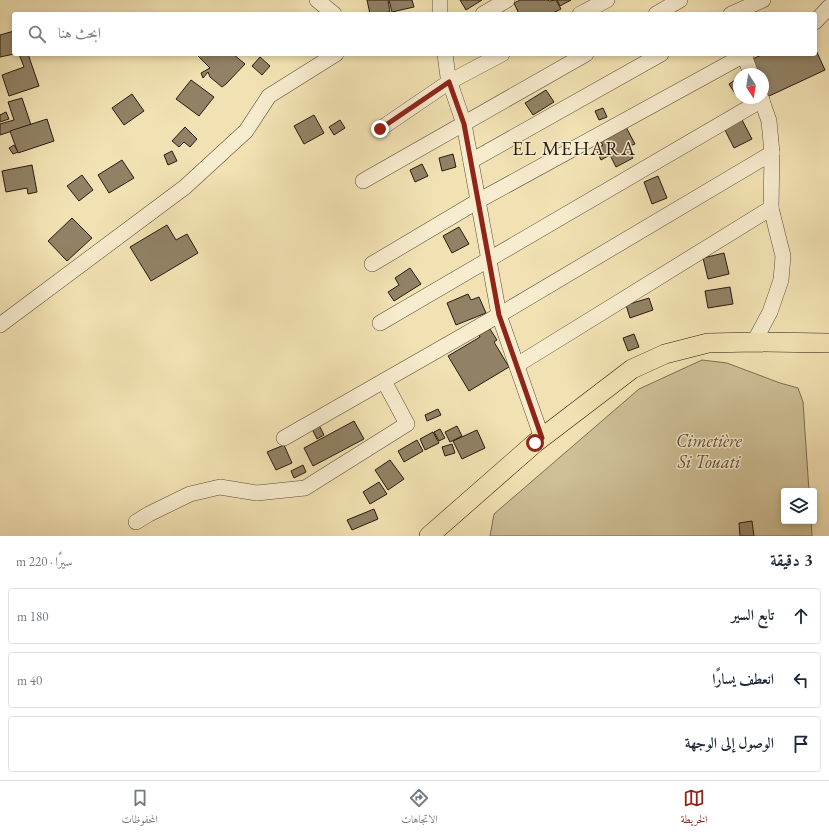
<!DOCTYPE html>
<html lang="ar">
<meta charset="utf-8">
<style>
:root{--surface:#fff;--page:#f2f2f3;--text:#1f2937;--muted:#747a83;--line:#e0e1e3;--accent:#8f2418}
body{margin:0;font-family:"EB Garamond",Amiri,serif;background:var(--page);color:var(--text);direction:rtl}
.controls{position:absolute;right:12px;bottom:12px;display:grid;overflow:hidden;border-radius:4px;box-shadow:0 2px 6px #0003}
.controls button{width:36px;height:36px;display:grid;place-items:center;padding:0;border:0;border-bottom:1px solid var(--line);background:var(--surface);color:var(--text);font:20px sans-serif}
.compass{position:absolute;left:733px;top:68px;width:36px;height:36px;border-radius:50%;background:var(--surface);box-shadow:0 2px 6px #0003;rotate:168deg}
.stop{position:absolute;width:12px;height:12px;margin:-9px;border:3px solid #8f2418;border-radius:50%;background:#fff}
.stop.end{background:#8f2418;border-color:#fff;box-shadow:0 1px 4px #0008}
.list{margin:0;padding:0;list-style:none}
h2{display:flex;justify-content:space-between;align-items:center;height:52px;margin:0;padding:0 16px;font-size:17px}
h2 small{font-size:13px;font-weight:400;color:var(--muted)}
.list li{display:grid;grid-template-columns:26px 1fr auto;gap:12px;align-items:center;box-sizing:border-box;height:56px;margin:0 8px 8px;padding:0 8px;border:1px solid var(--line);border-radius:4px}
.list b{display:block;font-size:15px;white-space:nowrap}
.list em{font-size:13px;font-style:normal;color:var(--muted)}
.icon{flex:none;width:22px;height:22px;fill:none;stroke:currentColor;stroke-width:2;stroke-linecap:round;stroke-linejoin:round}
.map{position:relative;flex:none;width:829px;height:536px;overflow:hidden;direction:ltr}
.search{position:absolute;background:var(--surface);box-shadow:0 2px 6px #0003;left:12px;right:12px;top:12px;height:44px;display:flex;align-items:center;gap:10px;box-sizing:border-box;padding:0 14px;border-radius:4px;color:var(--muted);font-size:15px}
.sheet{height:244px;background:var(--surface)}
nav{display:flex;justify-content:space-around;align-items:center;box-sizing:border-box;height:56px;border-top:1px solid var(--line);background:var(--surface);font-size:11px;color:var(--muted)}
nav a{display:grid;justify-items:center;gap:2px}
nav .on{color:var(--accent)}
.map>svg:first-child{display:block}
.green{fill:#cfc097;stroke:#7b6e54}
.building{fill:#918265;stroke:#271b10}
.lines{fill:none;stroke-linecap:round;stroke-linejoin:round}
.minor-casing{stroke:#5a4d39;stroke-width:16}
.major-casing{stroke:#271b10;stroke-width:20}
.minor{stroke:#f7ecce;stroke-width:15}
.major{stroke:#f2e2b3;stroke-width:19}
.route{stroke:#8f2418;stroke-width:5}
.labels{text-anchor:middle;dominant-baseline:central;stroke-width:3;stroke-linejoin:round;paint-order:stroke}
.park-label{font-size:18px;font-style:italic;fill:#594d38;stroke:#f7ecce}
.quarter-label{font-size:20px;letter-spacing:1px;fill:#271b10;stroke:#f7ecce}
</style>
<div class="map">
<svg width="829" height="536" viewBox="0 0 829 536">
<rect width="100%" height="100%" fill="#f2e2b3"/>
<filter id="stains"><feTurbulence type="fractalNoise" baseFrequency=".005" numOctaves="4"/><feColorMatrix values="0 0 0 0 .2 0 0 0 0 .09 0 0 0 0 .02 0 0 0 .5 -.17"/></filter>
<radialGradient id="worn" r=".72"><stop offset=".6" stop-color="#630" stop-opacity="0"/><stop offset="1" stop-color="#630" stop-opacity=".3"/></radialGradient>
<polygon class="green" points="702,360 727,363 780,383 798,388 803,402 809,491 784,491 784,521 811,521 812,536 490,536 494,514 639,389"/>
<g class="building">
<polygon points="367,0 388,0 390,12 370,14"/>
<polygon points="389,0 412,0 414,7 392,12"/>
<polygon points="460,0 482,0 466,10"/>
<polygon points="520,0 548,0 549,1 556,0 561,9 551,14 519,14 514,3"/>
<polygon points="557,0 571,0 560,6"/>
<polygon points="14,31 14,54 0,57 0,35"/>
<polygon points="815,48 825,70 767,97 763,88 763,74 756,74 750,60 764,54 815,54"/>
<polygon points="19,54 28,54 39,86 9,96 2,75 24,67"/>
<polygon points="196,54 233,54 245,64 226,84 222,87 210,77 208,72 203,78 201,73 210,68"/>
<polygon points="260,57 270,66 262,75 252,66"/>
<polygon points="737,79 739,82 739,94 736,95 729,84"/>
<polygon points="191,80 214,97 199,116 176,99"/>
<polygon points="546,90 554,102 533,115 525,103"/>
<polygon points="132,94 144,111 124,125 112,108"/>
<polygon points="22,98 31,125 0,135 0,124 14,120 8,102"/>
<polygon points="603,108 607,117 599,120 595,111"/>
<polygon points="6,112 9,119 0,122 0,115"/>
<polygon points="314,115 324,133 304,144 294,126"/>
<polygon points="740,116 752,139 734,148 724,128"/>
<polygon points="47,119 54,141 18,153 10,131"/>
<polygon points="340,120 345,128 334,135 329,127"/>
<polygon points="185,127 197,139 190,147 184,142 179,147 172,141"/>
<polygon points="626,127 635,144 627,147 633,158 616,167 610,155 601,160 596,149 603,145 600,141"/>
<polygon points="14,145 18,152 13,154 9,148"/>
<polygon points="172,151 177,161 168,165 164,155"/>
<polygon points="453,154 456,167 442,171 439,158"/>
<polygon points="122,160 134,178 109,193 98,175"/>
<polygon points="422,164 428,176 415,182 410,170"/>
<polygon points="32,165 37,192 28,194 27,188 6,192 2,171"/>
<polygon points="82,175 93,190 79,201 67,186"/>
<polygon points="658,176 667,198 652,204 644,182"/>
<polygon points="72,218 92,238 67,261 48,241"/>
<polygon points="167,225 176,240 187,234 198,253 151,281 130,247"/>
<polygon points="459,227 469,244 452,253 443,236"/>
<polygon points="724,253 729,274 708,279 703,258"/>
<polygon points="410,268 421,284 394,301 388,292 399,285 395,278"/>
<polygon points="730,287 733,304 708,308 705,291"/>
<polygon points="468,294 471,300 479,297 486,313 456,325 447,303"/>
<polygon points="649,298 653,310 630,318 626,305"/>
<polygon points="490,329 497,340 494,342 509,367 469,391 448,356 480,337 479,335"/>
<polygon points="634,334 639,347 628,351 623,338"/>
<polygon points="438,409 441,415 427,421 425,415"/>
<polygon points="354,421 364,439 313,466 304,448"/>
<polygon points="319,425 324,435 317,439 312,429"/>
<polygon points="457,426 462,436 450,442 445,432"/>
<polygon points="440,429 445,438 439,441 434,432"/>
<polygon points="477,430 485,448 462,459 453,441"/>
<polygon points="433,432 439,443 425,450 420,439"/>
<polygon points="417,440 423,451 404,462 398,451"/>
<polygon points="452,444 455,453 445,456 442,447"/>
<polygon points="284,445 292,463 276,470 267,452"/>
<polygon points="390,460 404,479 388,490 375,470"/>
<polygon points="303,465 306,472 294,478 291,471"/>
<polygon points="379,482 387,494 370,504 363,492"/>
<polygon points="374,509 378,519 352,530 347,520"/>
<polygon points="752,521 754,536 740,536 739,523"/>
</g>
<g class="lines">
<defs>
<g id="minor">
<polyline points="317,0 334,14"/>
<polyline points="440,0 440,14"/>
<polyline points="483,14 507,0"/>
<polyline points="580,14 607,0"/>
<polyline points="656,14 680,0"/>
<polyline points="731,14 763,0"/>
<polyline points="815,22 829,7"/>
<polyline points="445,54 448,77 464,124 499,315 542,438"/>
<polyline points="744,55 751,74"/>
<polyline points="380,129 449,82 502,54"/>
<polyline points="471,161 661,54"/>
<polyline points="363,181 586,54"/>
<polyline points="372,264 478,201 746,54"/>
<polyline points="380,323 762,100"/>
<polyline points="0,325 185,187 246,131 269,96 336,54"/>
<polyline points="754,342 770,312 781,280 783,256 771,208 772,153 769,121 761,98"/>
<polyline points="517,365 771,208"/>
<polyline points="284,438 499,315 772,153"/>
<polyline points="136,522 149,514 190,494 220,487 257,493 305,488 407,424 384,381"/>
</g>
<polyline id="major" points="429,536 535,443 632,369 665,354 708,343 754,342 829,343"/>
</defs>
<use href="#minor" class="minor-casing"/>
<use href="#major" class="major-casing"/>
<use href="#minor" class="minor"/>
<use href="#major" class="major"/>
</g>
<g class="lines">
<polyline class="route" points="380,129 449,82 464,124 499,315 542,438 535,443"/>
</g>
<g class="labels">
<g class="park-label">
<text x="709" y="440">Cimetière<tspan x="709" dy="21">Si Touati</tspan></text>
</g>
<g class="quarter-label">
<text x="574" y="148">EL MEHARA</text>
</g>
</g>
<rect width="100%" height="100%" filter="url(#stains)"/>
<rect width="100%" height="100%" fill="url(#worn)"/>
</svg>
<div class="controls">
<button><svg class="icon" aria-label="layers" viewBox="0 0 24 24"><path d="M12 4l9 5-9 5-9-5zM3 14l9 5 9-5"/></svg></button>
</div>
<svg class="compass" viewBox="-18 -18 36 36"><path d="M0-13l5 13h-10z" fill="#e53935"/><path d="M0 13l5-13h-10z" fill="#747a83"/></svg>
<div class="stop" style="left:535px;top:443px"></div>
<div class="stop end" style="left:380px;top:129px"></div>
<div class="search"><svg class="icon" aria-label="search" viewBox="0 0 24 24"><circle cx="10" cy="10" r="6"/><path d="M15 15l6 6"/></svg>ابحث هنا</div>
</div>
<section class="sheet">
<h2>3 دقيقة<small>سيرًا · 220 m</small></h2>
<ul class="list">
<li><svg class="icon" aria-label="ahead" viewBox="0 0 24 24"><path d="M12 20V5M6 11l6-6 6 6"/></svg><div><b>تابع السير</b></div><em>180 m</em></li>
<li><svg class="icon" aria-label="left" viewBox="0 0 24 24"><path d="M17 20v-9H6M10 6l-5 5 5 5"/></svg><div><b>انعطف يسارًا</b></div><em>40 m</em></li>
<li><svg class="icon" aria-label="arrive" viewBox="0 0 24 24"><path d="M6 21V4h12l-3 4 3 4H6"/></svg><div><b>الوصول إلى الوجهة</b></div></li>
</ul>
</section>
<nav>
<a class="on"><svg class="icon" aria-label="map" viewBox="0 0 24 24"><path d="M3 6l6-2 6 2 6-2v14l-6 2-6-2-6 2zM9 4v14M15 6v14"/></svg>الخريطة</a>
<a><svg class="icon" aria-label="directions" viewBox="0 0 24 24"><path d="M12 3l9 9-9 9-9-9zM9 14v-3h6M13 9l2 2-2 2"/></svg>الاتجاهات</a>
<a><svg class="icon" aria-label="saved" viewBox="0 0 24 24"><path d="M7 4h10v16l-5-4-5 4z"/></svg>المحفوظات</a>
</nav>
